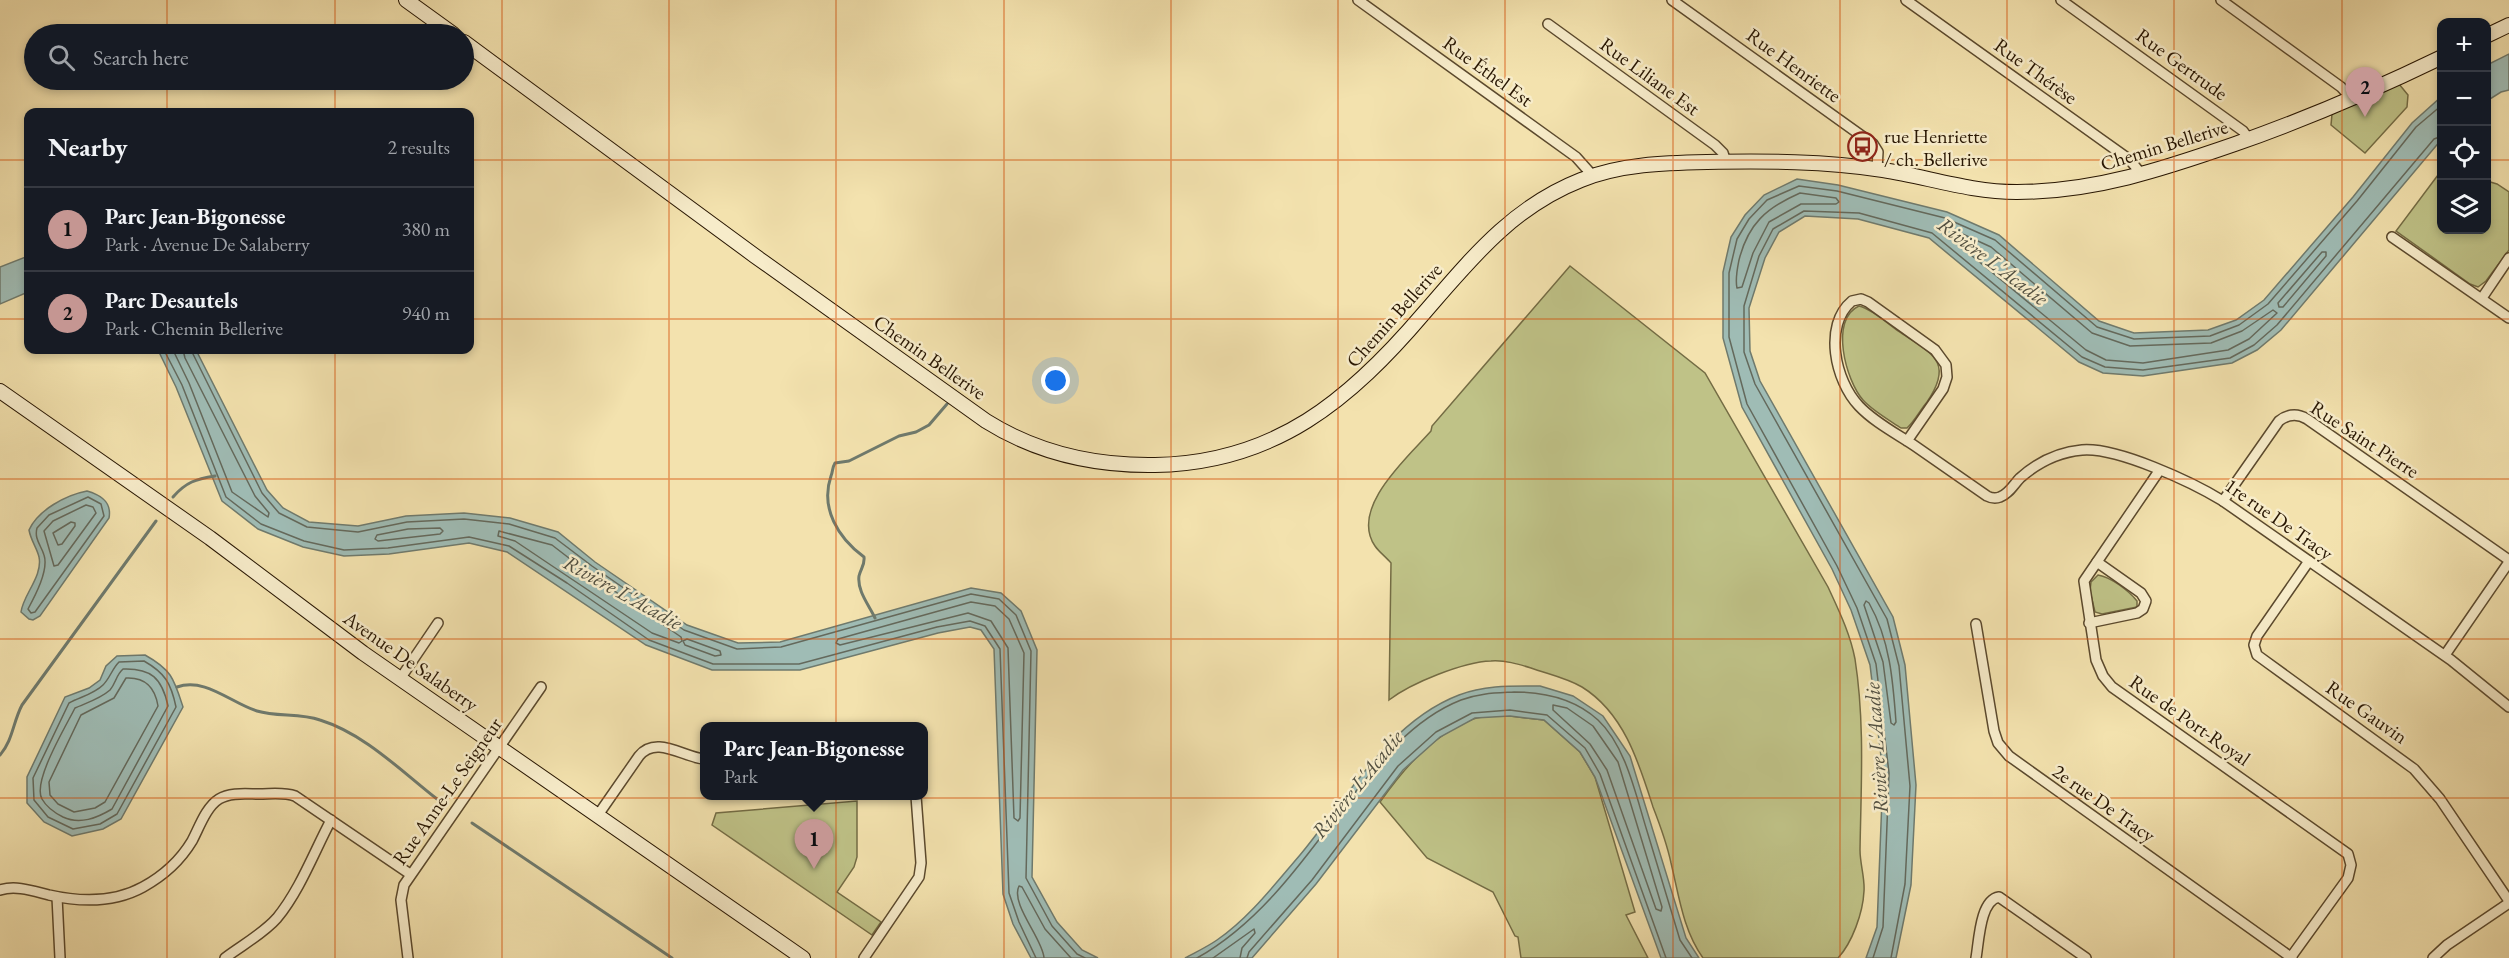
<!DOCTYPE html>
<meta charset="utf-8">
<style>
:root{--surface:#171b24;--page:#242831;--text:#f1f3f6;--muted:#9ea1a6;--line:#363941;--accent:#c59692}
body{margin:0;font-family:"EB Garamond",serif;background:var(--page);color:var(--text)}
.controls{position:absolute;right:18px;top:18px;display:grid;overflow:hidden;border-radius:12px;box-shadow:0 3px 9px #0003}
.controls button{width:54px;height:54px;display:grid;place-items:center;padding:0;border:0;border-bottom:2px solid var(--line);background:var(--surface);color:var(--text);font:30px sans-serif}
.you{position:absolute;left:1056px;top:381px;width:21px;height:21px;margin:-15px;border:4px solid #fff;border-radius:50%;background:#1a73e8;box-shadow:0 0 0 9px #1a73e833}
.badge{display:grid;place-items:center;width:39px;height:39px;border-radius:50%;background:var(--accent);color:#111;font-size:20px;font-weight:700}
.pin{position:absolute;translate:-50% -50px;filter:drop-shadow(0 2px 3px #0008)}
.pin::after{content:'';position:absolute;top:32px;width:21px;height:18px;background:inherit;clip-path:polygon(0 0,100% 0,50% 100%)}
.popup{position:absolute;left:700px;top:722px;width:228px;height:78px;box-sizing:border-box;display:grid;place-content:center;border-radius:12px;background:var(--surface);filter:drop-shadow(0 2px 4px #0005);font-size:20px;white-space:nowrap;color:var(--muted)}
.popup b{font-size:22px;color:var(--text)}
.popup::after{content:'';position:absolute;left:50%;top:100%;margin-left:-12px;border:12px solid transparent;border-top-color:var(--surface)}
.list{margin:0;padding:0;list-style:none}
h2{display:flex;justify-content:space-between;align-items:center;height:78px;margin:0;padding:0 24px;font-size:26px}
h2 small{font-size:20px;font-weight:400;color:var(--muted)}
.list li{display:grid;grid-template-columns:39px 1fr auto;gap:18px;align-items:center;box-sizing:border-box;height:84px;padding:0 24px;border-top:2px solid var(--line)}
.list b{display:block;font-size:22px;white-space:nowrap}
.list p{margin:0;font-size:20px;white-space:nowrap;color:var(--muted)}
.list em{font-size:20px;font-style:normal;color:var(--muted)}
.icon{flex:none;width:33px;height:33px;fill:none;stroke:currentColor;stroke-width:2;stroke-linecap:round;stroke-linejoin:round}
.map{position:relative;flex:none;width:2509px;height:958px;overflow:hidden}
.search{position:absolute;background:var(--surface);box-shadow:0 3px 9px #0003;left:24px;top:24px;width:450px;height:66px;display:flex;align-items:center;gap:15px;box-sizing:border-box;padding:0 21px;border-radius:33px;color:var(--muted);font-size:22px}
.panel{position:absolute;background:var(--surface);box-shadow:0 3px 9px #0003;left:24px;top:108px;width:450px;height:246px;border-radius:12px}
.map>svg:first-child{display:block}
.green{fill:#bfc287;stroke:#746c44;stroke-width:1.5}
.water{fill:#9fbcb5;stroke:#6f7a6d;stroke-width:1.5}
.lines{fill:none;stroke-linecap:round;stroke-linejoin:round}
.shore{stroke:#64695c;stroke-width:1.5}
.stream{stroke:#6f7a6d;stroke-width:3}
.street-casing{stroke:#5b492d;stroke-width:12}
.secondary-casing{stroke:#281602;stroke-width:16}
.street{stroke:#f7ecca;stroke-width:9}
.secondary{stroke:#f7ecca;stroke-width:14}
.grid{fill:none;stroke:#d5520b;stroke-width:1.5;stroke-opacity:0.55}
.labels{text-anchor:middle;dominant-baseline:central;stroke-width:5;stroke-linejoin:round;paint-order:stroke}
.street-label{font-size:20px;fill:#281602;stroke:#f7ecca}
.poi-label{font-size:20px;fill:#281602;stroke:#f7ecca;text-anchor:start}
.water-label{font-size:21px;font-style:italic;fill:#525041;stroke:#f7ecca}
</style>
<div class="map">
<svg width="2509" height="958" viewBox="0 0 2509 958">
<rect width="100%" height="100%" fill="#f3e2ae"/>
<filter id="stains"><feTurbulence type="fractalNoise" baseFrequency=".00333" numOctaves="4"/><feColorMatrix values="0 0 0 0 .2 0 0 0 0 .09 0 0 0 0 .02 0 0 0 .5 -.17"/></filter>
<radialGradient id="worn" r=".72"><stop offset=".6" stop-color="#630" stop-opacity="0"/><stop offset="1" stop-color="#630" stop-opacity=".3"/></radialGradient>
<g class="green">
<polygon points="2399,84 2408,95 2407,107 2365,153 2331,125 2332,114"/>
<polygon points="2441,171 2442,230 2486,230 2487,181 2497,184 2509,192 2509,250 2486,281 2478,287 2470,284 2396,231"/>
<path d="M1570 266 1705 373 1828 587C1839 611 1850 633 1855 659 1865 723 1861 786 1860 850 1860 864 1865 878 1864 891 1863 913 1852 943 1838 958H1703C1683 930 1679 896 1671 863 1667 844 1660 825 1653 807 1639 763 1624 713 1582 687 1567 678 1548 674 1531 668 1518 664 1505 660 1491 661 1463 662 1411 683 1389 700L1391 563C1386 557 1379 552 1375 546 1349 508 1408 457 1431 431L1432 426Z"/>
<path d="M1859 306C1872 309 1887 323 1898 331 1931 353 1955 361 1927 402 1920 410 1915 421 1907 428H1901C1889 420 1873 411 1863 400 1846 381 1829 319 1859 306Z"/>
<path d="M2098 575C2111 577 2129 591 2137 601V607L2102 614 2095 612 2090 591 2091 582Z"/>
<path d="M1510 716 1544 720 1580 752 1595 777 1635 912 1626 915 1648 958H1521L1518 937 1515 936 1493 892 1427 858 1380 802C1405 767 1432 735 1473 719 1483 715 1499 716 1510 716Z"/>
<polygon points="857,801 857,857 854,867 837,892 881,922 872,935 712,825 716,813"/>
</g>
<g class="water">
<polygon points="2509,54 2509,90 2501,92 2487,101 2487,65"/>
<polygon points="2441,97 2441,140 2281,330 2257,350 2232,363 2143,376 2103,373 2079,362 1929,238 1858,219 1805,216 1779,232 1765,258 1749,308 1750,351 1760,381 1893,617 1905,665 1916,785 1911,885 1896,958 1866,958 1877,927 1883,773 1870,665 1851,610 1832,569 1742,407 1723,338 1723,272 1731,237 1745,215 1764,195 1797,179 1838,185 1947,212 1999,235 2099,321 2134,333 2208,330 2236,320 2264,300 2353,197 2412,123"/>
<polygon points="28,256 28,292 0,304 0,267"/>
<polygon points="158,350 196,350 267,490 283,508 309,522 358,526 406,516 464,513 510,518 558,532 595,562 687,625 738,643 780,642 971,588 1001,593 1021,611 1037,650 1032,877 1057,922 1082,950 1098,958 1031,958 1013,924 1003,894 994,649 981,630 970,627 938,633 800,670 712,670 646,645 507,552 469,543 389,554 344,556 303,547 258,529 222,501 176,387"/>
<path d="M87 491C101 495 112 502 109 518L40 616 33 620 29 619 21 612C23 595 43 576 39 557 37 548 31 541 29 530 38 510 66 495 87 491Z"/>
<path d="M145 655C172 670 174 679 183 707L121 819 103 829 72 836 44 822 27 803V777L65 697 89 688 100 680 106 666 117 656Z"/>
<path d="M1540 686 1573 696 1603 716 1630 756 1686 938 1699 958H1661L1595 777 1580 752 1544 720 1510 716 1475 718 1440 737 1403 770 1316 884 1252 958H1185C1196 952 1207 947 1217 940 1249 918 1275 884 1300 855 1346 800 1388 722 1459 695 1485 685 1512 686 1540 686Z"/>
</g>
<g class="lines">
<g class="shore">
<path d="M1800 193 1836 198 1839 202 1836 204H1801L1769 222 1753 253 1742 287 1737 288C1735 279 1737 270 1739 260 1748 224 1766 208 1800 193Z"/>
<polygon points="1945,226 1991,247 2092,333 2130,346 2211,343 2242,331 2273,310 2277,313 2249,339 2228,350 2143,363 2106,360 2086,350 1942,231 1941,227"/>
<polygon points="2322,252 2326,252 2326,256 2283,307 2279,307 2278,303"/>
<polyline points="164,350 182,385 226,497 261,524 304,541 344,550 388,548 469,537 509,546 567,583 649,640 713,664 799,664 937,627 970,621 985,626 1000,649 1009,893 1019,922 1036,958"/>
<polyline points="173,350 189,383 232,492 268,517 269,513 255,496 185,358 183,350"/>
<polyline points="191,350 262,493 279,513 307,527 358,532 407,522 464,519 509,524 555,538 592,566 684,630 737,649 781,647 971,594 999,599 1016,615 1031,651 1026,878 1052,926 1077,954 1085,958"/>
<path d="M88 497 101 504 104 516 35 612 31 613 28 609C35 596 49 570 44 555 41 545 34 539 37 528L49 515Z"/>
<polygon points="86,505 93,507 96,513 58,565 54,566 44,531 53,521"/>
<polygon points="71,522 75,523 75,526 62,544 58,545 53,533"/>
<polygon points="440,528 443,531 440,534 378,541 375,539 377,535 408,529"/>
<polygon points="499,531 552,545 587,572 681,637 682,641 679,643 652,633 515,541 498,536"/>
<path d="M1866 601 1869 603C1890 640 1893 681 1896 722L1894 725 1891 723 1883 662 1864 605Z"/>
<polygon points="971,602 995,606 1009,619 1024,653 1020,818 1018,821 1014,818 1008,648 991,621 968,613 840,645 836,643 838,639"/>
<polygon points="687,639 720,651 721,655 715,656 685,645 683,641"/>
<path d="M144 661C165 673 171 683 176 707L117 814 100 824 73 829 48 817 34 800 33 778 69 703C80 697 94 694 103 685 110 678 112 669 119 662Z"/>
<path d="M123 669C151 668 162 678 168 706L112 809C97 818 80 825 63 817 55 813 47 808 42 799 32 782 66 726 75 708 86 703 100 699 110 690 116 683 116 675 123 669Z"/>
<path d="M126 678C145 677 155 687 158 706L105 802 95 808 74 812 58 804 50 795 49 782 81 715 114 698Z"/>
<polygon points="1553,705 1567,708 1593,726 1618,762 1662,907 1661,911 1656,909 1607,770 1590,744 1553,710"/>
<path d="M1044 958C1043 939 1010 904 1019 886L1022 887 1045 929 1071 958"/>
<path d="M1197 958C1258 924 1301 864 1342 809 1374 768 1410 720 1461 700 1479 693 1496 693 1514 692 1544 692 1575 699 1598 720 1626 746 1636 796 1647 831 1658 867 1669 904 1680 940L1692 958"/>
<polyline points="1213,958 1254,929 1255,933 1242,948 1240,958"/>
<polyline points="1247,958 1249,952 1312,880 1398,766 1436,732 1472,713 1510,710 1547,715 1585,748 1600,774 1666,958"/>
<polyline points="1873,958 1883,927 1889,773 1876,664 1857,608 1837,566 1747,404 1729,337 1729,273 1737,239 1749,219 1767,200 1799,186 1837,191 1945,218 1995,240 2097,327 2134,339 2210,336 2239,325 2268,304 2357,201 2416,127 2442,105"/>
<polyline points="1891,958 1905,884 1910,786 1899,666 1887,619 1755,384 1744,352 1744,306 1759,256 1773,229 1804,211 1859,213 1932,233 2082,357 2105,367 2143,370 2230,358 2254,345 2277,325 2434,139 2442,136"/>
</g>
<g class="stream">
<path d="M173 497C186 482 196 479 215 476"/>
<path d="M875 618C869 605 857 591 859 576 861 568 865 565 864 557 838 538 820 508 831 476 833 471 832 468 835 463L849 461 899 436 916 432 929 425 947 404"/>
<path d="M177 687C205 677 231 703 257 711 277 717 300 713 320 720 365 734 401 771 437 799"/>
<path d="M0 755C13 740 13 722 22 705L156 521"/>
<polyline points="472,823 672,958"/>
</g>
<defs>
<g id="street">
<polyline points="1358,0 1576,157 1593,176"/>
<polyline points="1672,0 1873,144 1878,152 1877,169"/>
<polyline points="1906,0 2130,160 2142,175"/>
<polyline points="2061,0 2243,131 2249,139"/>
<polyline points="2221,0 2341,87 2352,99"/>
<polyline points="1548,24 1715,145 1723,153 1726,162"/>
<polyline points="2392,237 2509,318"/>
<polyline points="2482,298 2509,258"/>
<path d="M1907 441 1943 389 1947 377 1946 365 1935 350 1868 302 1861 299 1852 301C1823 325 1835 381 1859 406 1874 422 1897 434 1915 446L1987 496C1991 498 1995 499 2000 497 2009 494 2014 484 2020 478 2037 463 2059 452 2082 450 2117 447 2192 482 2223 501L2451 660 2509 707"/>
<polyline points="2159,471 2084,581 2096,660 2103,676 2112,687 2348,854 2351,865 2348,878 2291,957"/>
<path d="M2223 501 2279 421C2288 414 2297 413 2307 419L2509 560"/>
<polyline points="2309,561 2257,636 2254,645 2257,655 2414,769 2440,799 2509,901"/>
<polyline points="2089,623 2137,613 2143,609 2146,601 2141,593 2097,562"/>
<polyline points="1976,624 1994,731 1998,743 2009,756 2292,958"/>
<polyline points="2445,655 2509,562"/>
<polyline points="400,679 438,623"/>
<path d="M598 815 639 756C656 735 683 757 704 759"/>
<path d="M0 890C16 885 33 891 49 895 80 902 114 903 143 887 163 876 180 861 192 841 199 828 206 807 219 799 230 792 247 794 259 794 271 794 284 792 295 796L410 874"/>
<polyline points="57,897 60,958"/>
<path d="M225 958C242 945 263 934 277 918 300 890 314 852 331 820"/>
<polyline points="408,958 401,900 404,885 541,687"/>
<polyline points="864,958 919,877 921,863 916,796"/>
<path d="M1976 958C1979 941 1980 900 1999 897L2086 958"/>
<polyline points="2433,958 2447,945 2509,903"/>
</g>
<g id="secondary">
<polyline points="406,0 453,34"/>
<polyline points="2486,36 2509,25"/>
<path d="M464 42 755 256 986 421C1037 453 1095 466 1155 465 1275 463 1350 400 1424 313 1471 259 1512 207 1581 180 1621 164 1664 163 1707 162 1766 161 1824 161 1883 170 1928 177 1970 192 2017 192 2094 192 2163 169 2235 144 2306 119 2374 90 2442 57"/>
<polyline points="0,391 210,538 363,653 803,958"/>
</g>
</defs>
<use href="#street" class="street-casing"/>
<use href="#secondary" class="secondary-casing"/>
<use href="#street" class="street"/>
<use href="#secondary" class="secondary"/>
</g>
<path class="grid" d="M167 0V34M335 0V34M502 0V958M669 0V958M836 0V958M1004 0V958M1171 0V958M1338 0V958M1505 0V958M1673 0V958M1840 0V958M2007 0V958M2174 0V958M2342 0V958M167 80V112M335 80V112M0 160H28M470 160H2442M2486 160H2509M0 319H28M470 319H2509M167 350V958M335 350V958M0 479H2509M0 639H2509M0 798H2509"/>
<defs>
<symbol id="bus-ring" viewBox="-11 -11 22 22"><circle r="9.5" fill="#f7ecca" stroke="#8f2418" stroke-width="1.5"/><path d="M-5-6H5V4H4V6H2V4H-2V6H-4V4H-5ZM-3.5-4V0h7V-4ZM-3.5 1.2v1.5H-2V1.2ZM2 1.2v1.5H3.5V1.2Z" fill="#8f2418"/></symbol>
</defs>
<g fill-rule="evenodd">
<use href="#bus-ring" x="1846" y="130" width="33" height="33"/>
</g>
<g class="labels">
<g class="street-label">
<text transform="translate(2182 64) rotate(36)">Rue Gertrude</text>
<text transform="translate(1794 65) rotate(36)">Rue Henriette</text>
<text transform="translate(1488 71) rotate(36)">Rue Éthel Est</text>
<text transform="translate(2036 71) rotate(36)">Rue Thérèse</text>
<text transform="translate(1650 76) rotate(36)">Rue Liliane Est</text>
<text transform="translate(2164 145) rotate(-17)">Chemin Bellerive</text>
<text transform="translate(1394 315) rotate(-48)">Chemin Bellerive</text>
<text transform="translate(930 357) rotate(35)">Chemin Bellerive</text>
<text transform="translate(2365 439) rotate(33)">Rue Saint Pierre</text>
<text transform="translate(2279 519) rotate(35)">1re rue De Tracy</text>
<text transform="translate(411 661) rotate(35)">Avenue De Salaberry</text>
<text transform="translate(2367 712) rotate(35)">Rue Gauvin</text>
<text transform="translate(2190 720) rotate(35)">Rue de Port-Royal</text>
<text transform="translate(447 791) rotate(-55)">Rue Anne-Le Seigneur</text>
<text transform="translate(2104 803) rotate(35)">2e rue De Tracy</text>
</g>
<g class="poi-label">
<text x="1884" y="136">rue Henriette<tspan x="1884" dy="23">/ ch. Bellerive</tspan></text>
</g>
<g class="water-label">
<text transform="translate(1993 261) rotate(37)">Rivière L'Acadie</text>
<text transform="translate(623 592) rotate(29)">Rivière L'Acadie</text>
<text transform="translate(1876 748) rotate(-94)">Rivière L'Acadie</text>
<text transform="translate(1357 784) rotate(-51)">Rivière L'Acadie</text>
</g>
</g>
<rect width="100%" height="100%" filter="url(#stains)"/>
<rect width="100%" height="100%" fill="url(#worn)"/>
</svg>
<div class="controls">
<button>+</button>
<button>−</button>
<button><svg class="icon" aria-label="locate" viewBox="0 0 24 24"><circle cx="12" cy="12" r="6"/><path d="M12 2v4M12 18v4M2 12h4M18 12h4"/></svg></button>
<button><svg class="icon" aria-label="layers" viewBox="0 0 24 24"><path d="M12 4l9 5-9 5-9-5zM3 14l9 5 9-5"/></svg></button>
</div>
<div class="you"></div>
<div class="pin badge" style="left:814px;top:869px">1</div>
<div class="popup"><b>Parc Jean-Bigonesse</b>Park</div>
<div class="pin badge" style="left:2365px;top:117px">2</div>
<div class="search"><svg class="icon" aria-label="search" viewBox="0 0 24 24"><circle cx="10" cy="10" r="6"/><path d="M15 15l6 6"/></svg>Search here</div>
<section class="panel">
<h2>Nearby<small>2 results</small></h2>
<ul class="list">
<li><span class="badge">1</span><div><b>Parc Jean-Bigonesse</b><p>Park · Avenue De Salaberry</p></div><em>380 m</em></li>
<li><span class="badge">2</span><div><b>Parc Desautels</b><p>Park · Chemin Bellerive</p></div><em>940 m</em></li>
</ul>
</section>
</div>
